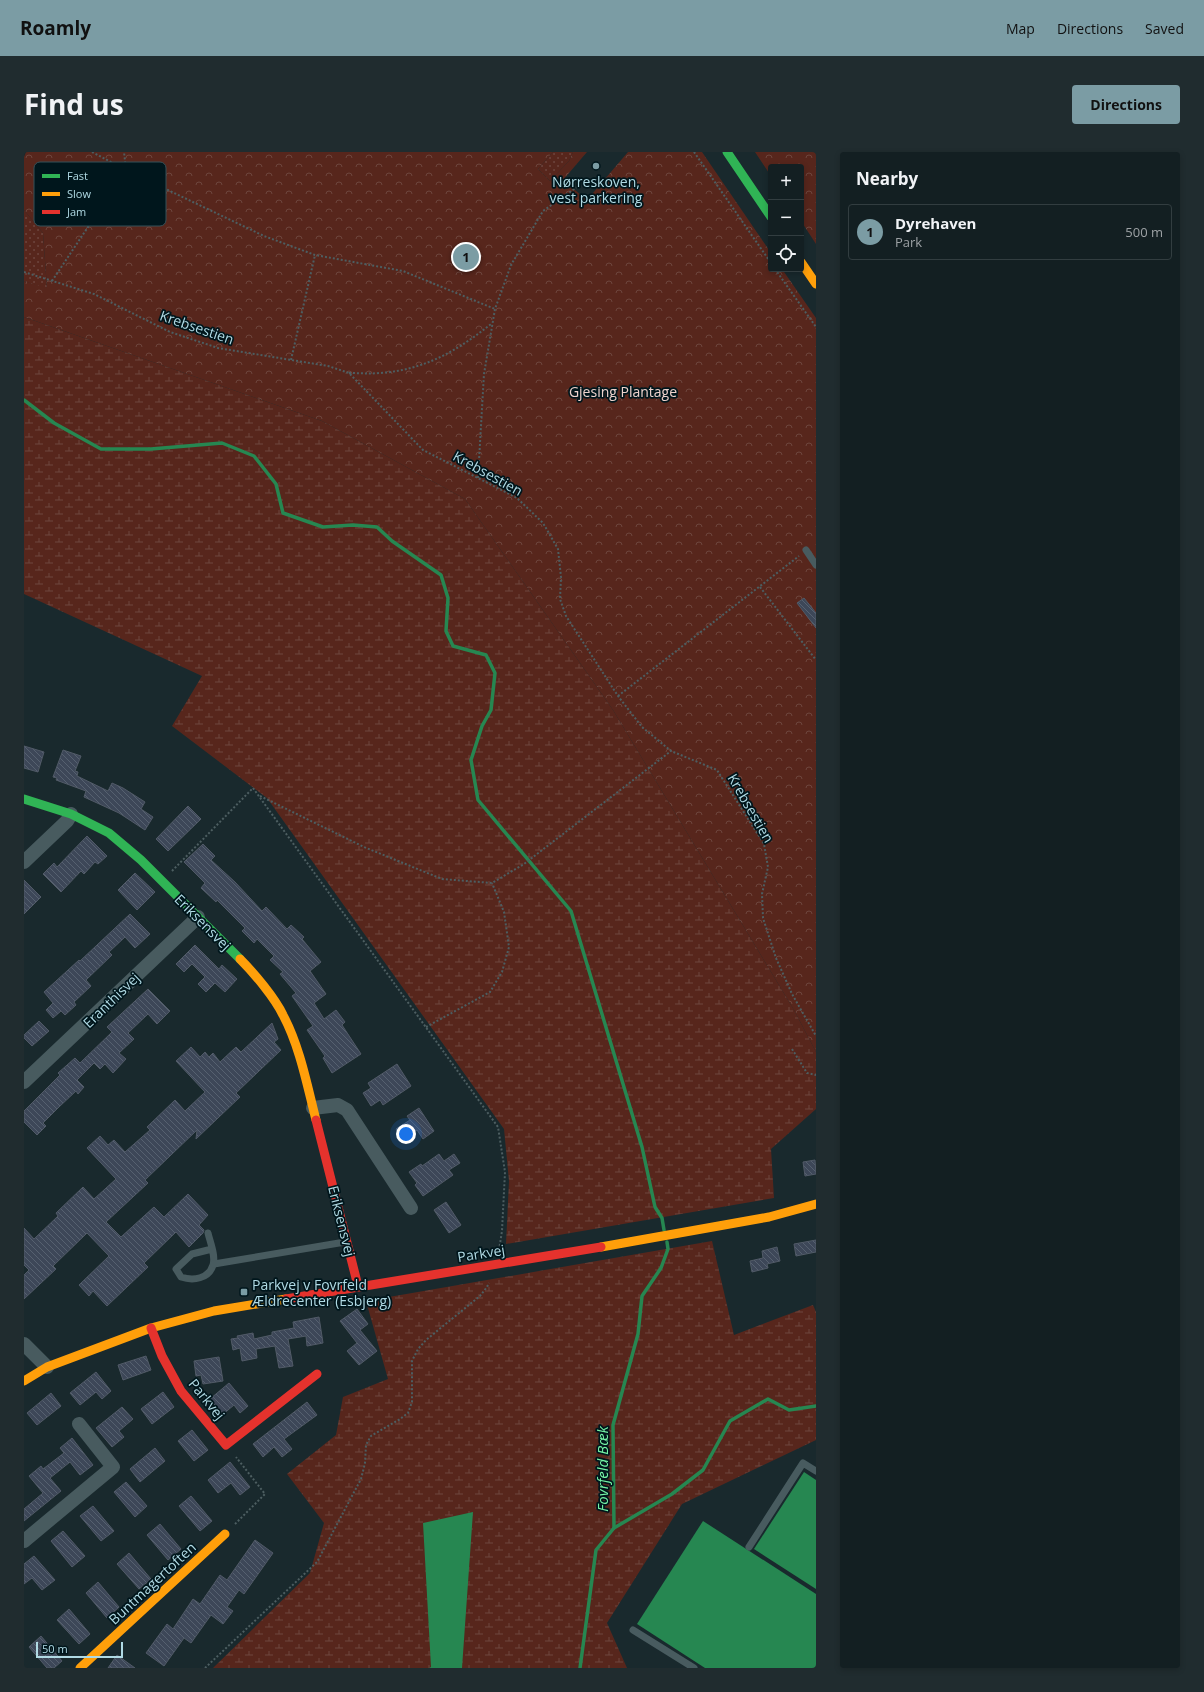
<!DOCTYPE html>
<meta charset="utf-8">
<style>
:root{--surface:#131f22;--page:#202c2f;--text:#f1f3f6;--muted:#9da2a5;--line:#323d40;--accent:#7b9ca4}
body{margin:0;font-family:"Open Sans",sans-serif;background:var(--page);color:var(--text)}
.controls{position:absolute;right:12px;top:12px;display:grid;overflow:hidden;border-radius:4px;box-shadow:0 2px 6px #0003}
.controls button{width:36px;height:36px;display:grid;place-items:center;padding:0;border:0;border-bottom:1px solid var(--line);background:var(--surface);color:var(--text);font:20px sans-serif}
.scale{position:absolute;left:12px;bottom:10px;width:87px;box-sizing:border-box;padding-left:4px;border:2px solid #b0dae4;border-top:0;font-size:11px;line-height:14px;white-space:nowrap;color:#b0dae4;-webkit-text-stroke:3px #00161c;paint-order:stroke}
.you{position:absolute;left:382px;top:982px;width:14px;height:14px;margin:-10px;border:3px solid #fff;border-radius:50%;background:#1a73e8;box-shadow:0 0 0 6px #1a73e833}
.badge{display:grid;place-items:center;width:26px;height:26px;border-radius:50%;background:var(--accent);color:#111;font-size:13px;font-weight:700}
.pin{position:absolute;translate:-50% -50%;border:2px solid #fff;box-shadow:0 1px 4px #0006}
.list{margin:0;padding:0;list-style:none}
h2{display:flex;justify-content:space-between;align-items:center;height:52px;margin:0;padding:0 16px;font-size:17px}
h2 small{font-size:13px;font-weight:400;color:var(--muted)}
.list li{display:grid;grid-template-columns:26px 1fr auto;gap:12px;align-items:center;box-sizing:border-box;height:56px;margin:0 8px 8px;padding:0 8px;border:1px solid var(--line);border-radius:4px}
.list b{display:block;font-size:15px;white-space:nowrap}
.list p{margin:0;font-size:13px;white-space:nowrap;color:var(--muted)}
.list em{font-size:13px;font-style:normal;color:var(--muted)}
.icon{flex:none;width:22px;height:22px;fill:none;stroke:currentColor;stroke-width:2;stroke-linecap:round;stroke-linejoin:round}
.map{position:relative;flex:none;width:792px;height:1516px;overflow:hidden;border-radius:4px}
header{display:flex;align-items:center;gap:24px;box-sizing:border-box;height:56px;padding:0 20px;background:var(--accent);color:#111}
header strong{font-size:19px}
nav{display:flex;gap:22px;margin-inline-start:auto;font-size:14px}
.intro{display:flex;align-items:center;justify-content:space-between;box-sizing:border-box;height:96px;padding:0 24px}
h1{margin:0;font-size:28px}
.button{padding:10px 18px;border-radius:4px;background:var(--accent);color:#111;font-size:14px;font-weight:700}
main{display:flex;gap:24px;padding:0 24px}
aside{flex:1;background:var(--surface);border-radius:4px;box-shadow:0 2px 6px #0003}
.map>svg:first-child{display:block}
.grass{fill:url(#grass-dots)}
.forest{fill:url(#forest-crowns)}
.wetland{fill:url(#wetland-marsh)}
.water{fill:#268751}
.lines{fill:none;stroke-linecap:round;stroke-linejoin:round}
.stream{stroke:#268751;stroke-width:3.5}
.building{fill:url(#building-back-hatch);stroke:#515a67}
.path{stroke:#4d5e61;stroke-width:2;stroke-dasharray:2 2;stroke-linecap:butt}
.lane{stroke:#485b5f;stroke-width:7}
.street{stroke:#485b5f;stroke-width:14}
.fast{stroke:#30b455;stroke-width:9}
.slow{stroke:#ff9f0a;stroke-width:9}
.jam{stroke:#e5322d;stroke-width:9}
.poi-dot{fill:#7b9ca4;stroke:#00161c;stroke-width:1.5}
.labels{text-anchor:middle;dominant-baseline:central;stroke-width:3.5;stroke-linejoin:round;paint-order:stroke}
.poi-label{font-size:14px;fill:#b0dae4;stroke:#00161c}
.street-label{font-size:14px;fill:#b0dae4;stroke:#00161c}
.park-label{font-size:14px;fill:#efd3cd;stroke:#00161c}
.water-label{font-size:15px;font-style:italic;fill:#75f4a5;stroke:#00161c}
.key{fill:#00161c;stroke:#355158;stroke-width:1}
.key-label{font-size:11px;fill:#b0dae4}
</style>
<header>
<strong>Roamly</strong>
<nav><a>Map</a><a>Directions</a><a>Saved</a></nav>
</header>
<div class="intro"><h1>Find us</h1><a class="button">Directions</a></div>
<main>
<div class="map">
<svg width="792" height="1516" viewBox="0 0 792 1516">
<defs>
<pattern id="grass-dots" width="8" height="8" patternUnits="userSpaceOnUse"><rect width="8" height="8" fill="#57261c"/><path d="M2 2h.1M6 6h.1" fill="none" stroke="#6d453d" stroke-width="1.8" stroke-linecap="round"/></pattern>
<pattern id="forest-crowns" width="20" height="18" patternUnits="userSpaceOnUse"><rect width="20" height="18" fill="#57261c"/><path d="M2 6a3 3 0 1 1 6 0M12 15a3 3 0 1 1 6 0" fill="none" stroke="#6d453d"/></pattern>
<pattern id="wetland-marsh" width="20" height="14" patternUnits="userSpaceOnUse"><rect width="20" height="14" fill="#57261c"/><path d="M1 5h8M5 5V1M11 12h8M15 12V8" fill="none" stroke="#6d453d"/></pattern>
<pattern id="building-back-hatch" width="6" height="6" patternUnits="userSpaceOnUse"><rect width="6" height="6" fill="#3d4758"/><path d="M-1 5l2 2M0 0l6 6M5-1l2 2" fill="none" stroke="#566170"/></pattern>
</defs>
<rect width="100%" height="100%" fill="#19292d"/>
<g class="grass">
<polygon points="529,0 549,0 545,9 526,29 514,17"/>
<polygon points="0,58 19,81 23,137 0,129"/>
</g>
<g class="forest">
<polygon points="2,0 529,0 514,17 526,29 545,9 549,0 563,0 539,28 563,48 604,0 678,0 747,101 747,117 758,117 792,166 792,900 770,858 589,558 441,347 298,269 0,165 0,129 23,136 19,81 0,58 0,5"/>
<polygon points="731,0 792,0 792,92 777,69 777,15 747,15 747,24"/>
</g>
<g class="wetland">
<polygon points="0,165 298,269 441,347 589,558 770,858 792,900 792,957 747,997 750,1046 482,1092 485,1029 480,977 243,646 148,574 178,524 0,442"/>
<polygon points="688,1089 710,1183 789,1153 792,1160 792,1288 658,1352 583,1471 603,1516 189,1516 286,1421 300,1371 263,1322 312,1283 319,1245 364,1227 342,1149"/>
</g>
<g class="water">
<polygon points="780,1320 792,1328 792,1437 730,1397"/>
<polygon points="449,1360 438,1516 405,1516 407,1515 399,1371"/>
<polygon points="679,1369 792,1442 792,1516 681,1516 613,1472"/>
</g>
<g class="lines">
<g class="stream">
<polyline points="0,248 30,271 77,297 127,297 198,291 230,304 252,332 259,361 299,375 329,373 353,375 368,389 417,423 424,446 422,479 429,494 462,503 471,521 467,558 458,574 447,608 454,648 547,759 618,995 631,1055 638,1066 640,1078"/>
<polyline points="590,1376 648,1342 679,1318 706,1269 744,1247 765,1258 792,1254"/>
<polyline points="556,1516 572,1398 590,1376 589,1273 614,1182 618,1144 637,1116 644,1097 643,1090"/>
</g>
</g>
<g class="building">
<polygon points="780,446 792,461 792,476 773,451"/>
<polygon points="0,594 20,600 14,620 0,616"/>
<polygon points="39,598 57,604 51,619 54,620 53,624 84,639 88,631 99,636 121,650 117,657 129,665 121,678 95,661 60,645 62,639 32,628 33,626 29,625"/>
<polygon points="164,654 177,667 144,699 132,687"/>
<polygon points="63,684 83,704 74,712 71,710 60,722 57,719 37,740 19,722 30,711 33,715"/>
<polygon points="179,692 191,704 187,708 211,730 238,759 242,755 263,777 267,773 280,785 278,787 297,810 286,819 302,842 290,851 300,867 312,858 321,870 318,873 337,902 308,921 299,906 301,904 283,878 289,874 268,844 272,841 256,822 259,820 246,808 250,804 233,787 230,791 218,779 221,776 193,748 192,750 177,736 181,731 160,710"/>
<polygon points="111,721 131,740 113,758 94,738"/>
<polygon points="0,728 17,745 0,762"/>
<polygon points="106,762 126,782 111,796 101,785 85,800 88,803 62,828 67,834 50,850 52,853 41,863 37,859 29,866 22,858 29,851 20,840 55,808 56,809"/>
<polygon points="171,793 195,817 198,813 213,827 201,840 191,831 182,840 174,832 181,825 168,812 160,820 152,812"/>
<polygon points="124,837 146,859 133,872 124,862 104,881 110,887 95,901 102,907 89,921 81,912 76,917 70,911 53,928 60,935 54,942 52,939 35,955 19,971 22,974 13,983 0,970 0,959 36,923 34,921 51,906 56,911 88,880 83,875"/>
<polygon points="15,869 25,879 8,894 0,886 0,883"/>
<polygon points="248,871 254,887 250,890 257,898 212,941 216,945 172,987 173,978 121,1028 124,1031 82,1070 97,1085 130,1055 140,1065 164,1042 184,1063 175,1073 180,1078 179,1081 165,1095 152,1080 120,1111 124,1115 83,1154 69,1139 65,1144 55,1133 85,1104 63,1081 29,1114 32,1117 0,1147 0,1123 5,1118 0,1113 0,1076 10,1087 34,1064 32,1061 59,1035 70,1047 92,1027 63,996 76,984 84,993 90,988 101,1000 126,978 123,975 151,948 161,959 181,940 152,909 167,895 176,905 181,900 185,905 189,901 196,910 212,895 217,900"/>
<polygon points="373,912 387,934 359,953 356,948 347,954 339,941 347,936 344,931"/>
<polygon points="395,956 410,979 399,987 393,978 379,987 372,977 386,968 383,964"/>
<polygon points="415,1002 420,1009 430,1002 436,1011 425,1018 429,1023 399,1044 391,1033 393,1031 385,1020 397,1012 398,1014"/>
<polygon points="791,1008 792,1022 781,1024 779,1010"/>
<polygon points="422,1050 437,1073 425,1081 410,1058"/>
<polygon points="792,1088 792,1100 772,1104 770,1092"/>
<polygon points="753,1095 756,1109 743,1112 744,1116 728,1120 726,1109 739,1106 738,1099"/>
<polygon points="333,1157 344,1172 336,1178 353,1199 335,1213 323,1199 333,1191 316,1169"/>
<polygon points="295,1165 299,1191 283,1194 282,1184 264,1187 269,1214 255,1216 251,1194 232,1197 233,1206 218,1209 216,1196 209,1198 207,1187 214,1186 213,1184 229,1181 230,1187 248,1183 248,1180 270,1176 269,1170"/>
<polygon points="122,1204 127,1218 99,1228 94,1213"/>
<polygon points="195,1205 199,1229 179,1232 177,1223 172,1224 170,1209"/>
<polygon points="72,1220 87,1239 78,1247 72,1240 56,1253 46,1241"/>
<polygon points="205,1231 224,1254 216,1261 210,1253 198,1263 186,1247"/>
<polygon points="139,1240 150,1255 128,1272 117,1257"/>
<polygon points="27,1241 37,1254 13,1273 3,1261"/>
<polygon points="283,1250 293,1263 260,1287 268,1297 258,1305 250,1295 239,1305 229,1292"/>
<polygon points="98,1255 109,1267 95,1279 100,1285 88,1295 72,1276"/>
<polygon points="168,1278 184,1298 170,1309 154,1289"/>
<polygon points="48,1286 69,1313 56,1323 46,1310 26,1326 37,1339 0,1369 0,1357 19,1341 5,1324 17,1314 19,1317 40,1301 36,1296"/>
<polygon points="131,1296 141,1309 116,1330 106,1317"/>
<polygon points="206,1310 226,1335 216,1343 207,1331 194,1341 184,1328"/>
<polygon points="102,1330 123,1354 111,1365 90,1340"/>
<polygon points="167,1344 188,1369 176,1379 155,1354"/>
<polygon points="69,1354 90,1379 77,1389 56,1364"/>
<polygon points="136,1372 157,1397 144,1408 123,1383"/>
<polygon points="39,1379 61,1404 48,1415 27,1389"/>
<polygon points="231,1388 249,1401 220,1442 215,1438 203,1455 209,1459 199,1472 187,1463 167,1491 160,1486 140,1514 122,1501 143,1472 149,1477 169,1447 176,1452 196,1423 203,1428"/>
<polygon points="105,1401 127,1427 115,1437 93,1412"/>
<polygon points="10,1404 31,1428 18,1438 8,1426 0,1432 0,1412"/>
<polygon points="74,1430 95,1455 83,1466 62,1441"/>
<polygon points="45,1457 66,1482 55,1492 33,1468"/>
<polygon points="17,1484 38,1509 30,1516 23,1516 5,1495"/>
<polygon points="93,1503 111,1516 84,1516"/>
</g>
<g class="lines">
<g class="path">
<polyline points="68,0 102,18 240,84 291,103 379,119 471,157"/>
<polyline points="670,0 747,111"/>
<polyline points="751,117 792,175"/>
<polyline points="0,120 70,142 146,180 194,196 304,214 325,221 399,298 493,346 519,371 534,397 537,425 536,447 542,464 594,544 618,575 647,599 693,618 740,692 744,715 738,742 739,766 752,806 768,842 792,884"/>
<polyline points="28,129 102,18 100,0"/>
<polyline points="267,208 291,103"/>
<path d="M325 221C335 221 345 222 356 221 400 218 433 199 467 172"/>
<polyline points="454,326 460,222 471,157 487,113 519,59 553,35"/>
<polyline points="736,435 792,508"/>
<polyline points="594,544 775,404"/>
<polyline points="236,644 340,695 418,727 468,731 500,712 647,599"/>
<polyline points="148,719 229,636 474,975 481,1020 478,1079 475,1098"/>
<polyline points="402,875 466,840 478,820 485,795 480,760 468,731"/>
<polyline points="768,897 783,921 792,923"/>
<polyline points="211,1372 241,1342 212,1305"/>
<polyline points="181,1516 293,1410 337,1327 341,1311 342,1293 347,1284 376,1267 384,1261 388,1250 388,1209 394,1197 402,1188 456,1144 463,1135 465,1131"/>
</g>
<g class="lane">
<polyline points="782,398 792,413"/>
<path d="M184 1081C186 1090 192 1104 189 1113 185 1127 169 1129 157 1125L152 1117 168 1102 188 1097"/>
<polyline points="190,1112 321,1090"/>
<polyline points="725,1395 779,1311 792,1319"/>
<polyline points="609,1478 670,1516"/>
</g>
<g class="street">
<polyline points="0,710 43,669 47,662"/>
<polyline points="0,930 174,765"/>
<polyline points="289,956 314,953 323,958 387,1056"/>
<polyline points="0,1192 23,1215"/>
<polyline points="0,1389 89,1315 55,1272"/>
</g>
<g class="fast">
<polyline points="703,0 747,65"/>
<polyline points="0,647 47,662 85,681 117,708 216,807"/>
</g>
<g class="slow">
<polyline points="777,110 792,132"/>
<path d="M216 807C230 821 251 846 259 863 276 895 283 933 292 968"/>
<polyline points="577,1095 745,1065 792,1052"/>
<polyline points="0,1229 23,1215 127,1176 190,1159 262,1147"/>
<polyline points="56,1516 201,1382"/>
</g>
<g class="jam">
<polyline points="292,968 334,1134"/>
<polyline points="262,1147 577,1095"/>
<polyline points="127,1176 138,1204 157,1239 202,1293 293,1222"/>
</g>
</g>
<g class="poi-dot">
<circle cx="572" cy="14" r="4"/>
<rect x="216" y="1136" width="8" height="8" rx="2"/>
</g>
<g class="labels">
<g class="poi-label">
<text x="572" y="29">Nørreskoven,<tspan x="572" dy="16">vest parkering</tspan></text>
<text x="228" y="1132" text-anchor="start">Parkvej v Fovrfeld<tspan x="228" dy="16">Ældrecenter (Esbjerg)</tspan></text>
</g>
<g class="street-label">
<text transform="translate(173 175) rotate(19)">Krebsestien</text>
<text transform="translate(464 321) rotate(29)">Krebsestien</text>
<text transform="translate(727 656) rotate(60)">Krebsestien</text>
<text transform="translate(179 770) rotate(45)">Eriksensvej</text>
<text transform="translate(87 848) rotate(-44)">Eranthisvej</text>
<text transform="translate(318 1069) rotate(76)">Eriksensvej</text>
<text transform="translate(457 1101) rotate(-9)">Parkvej</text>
<text transform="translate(183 1247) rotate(51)">Parkvej</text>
<text transform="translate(128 1431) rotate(-43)">Buntmagertoften</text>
</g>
<g class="park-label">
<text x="599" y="239">Gjesing Plantage</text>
</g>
<g class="water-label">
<text transform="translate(578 1317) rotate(-90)">Fovrfeld Bæk</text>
</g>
</g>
<rect x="10" y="10" width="132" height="64" rx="6" class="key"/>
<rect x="18" y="22" width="18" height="4" fill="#30b455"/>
<rect x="18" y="40" width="18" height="4" fill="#ff9f0a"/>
<rect x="18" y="58" width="18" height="4" fill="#e5322d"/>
<g class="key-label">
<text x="43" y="28">Fast</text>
<text x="43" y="46">Slow</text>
<text x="43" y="64">Jam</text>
</g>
</svg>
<div class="controls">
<button>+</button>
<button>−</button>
<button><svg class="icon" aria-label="locate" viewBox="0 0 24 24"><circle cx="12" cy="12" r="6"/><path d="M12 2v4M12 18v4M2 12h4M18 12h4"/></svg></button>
</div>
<div class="scale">50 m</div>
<div class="you"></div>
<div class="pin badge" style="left:442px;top:105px">1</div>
</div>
<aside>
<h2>Nearby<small></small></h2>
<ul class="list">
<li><span class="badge">1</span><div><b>Dyrehaven</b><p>Park</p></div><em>500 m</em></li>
</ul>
</aside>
</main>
